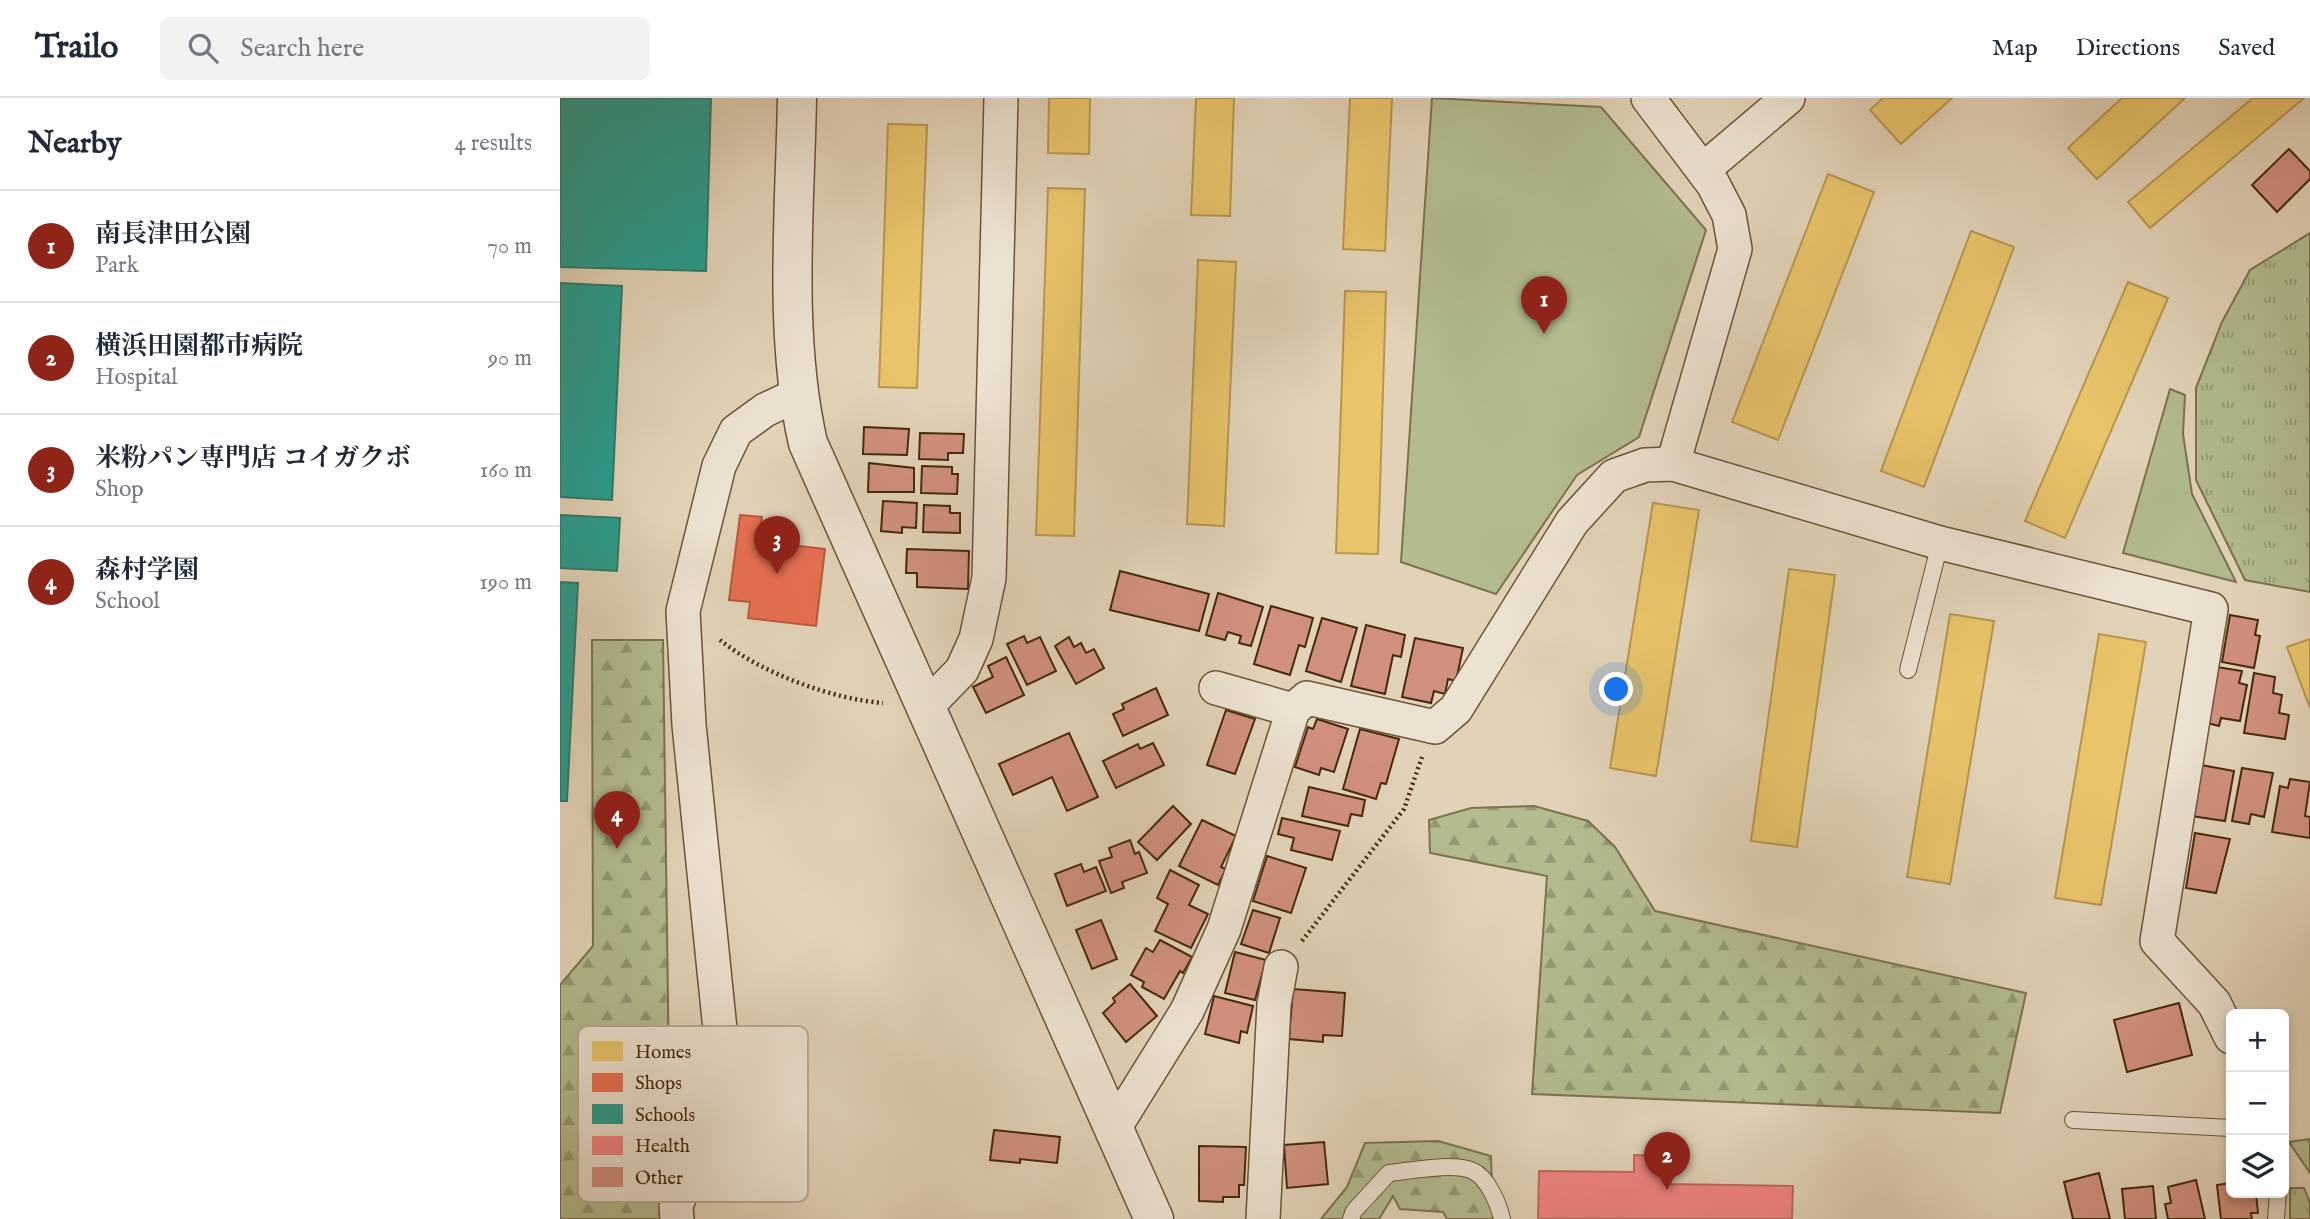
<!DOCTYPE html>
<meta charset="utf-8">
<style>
:root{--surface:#fff;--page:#f2f2f3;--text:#1f2937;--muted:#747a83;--line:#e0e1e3;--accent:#8f2418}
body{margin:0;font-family:"IM FELL English","Noto Serif JP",serif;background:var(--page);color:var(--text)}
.controls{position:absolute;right:21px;bottom:21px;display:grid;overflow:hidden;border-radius:10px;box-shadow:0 4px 10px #0003}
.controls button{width:63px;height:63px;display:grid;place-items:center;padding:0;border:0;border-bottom:2px solid var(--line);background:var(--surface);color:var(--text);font:35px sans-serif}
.you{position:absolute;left:1057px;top:592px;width:24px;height:24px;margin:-18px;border:5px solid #fff;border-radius:50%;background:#1a73e8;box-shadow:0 0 0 10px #1a73e833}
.badge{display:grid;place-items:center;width:46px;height:46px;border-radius:50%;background:var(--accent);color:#fff;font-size:23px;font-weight:700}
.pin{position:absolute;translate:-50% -58px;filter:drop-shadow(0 2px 4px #0008)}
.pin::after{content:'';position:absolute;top:37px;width:24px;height:21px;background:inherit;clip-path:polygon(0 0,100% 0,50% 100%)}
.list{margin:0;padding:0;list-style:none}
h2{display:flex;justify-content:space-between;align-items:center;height:91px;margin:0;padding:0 28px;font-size:30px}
h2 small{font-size:23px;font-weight:400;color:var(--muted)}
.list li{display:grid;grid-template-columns:46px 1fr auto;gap:21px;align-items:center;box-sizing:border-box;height:112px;padding:0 28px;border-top:2px solid var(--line)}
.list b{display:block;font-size:26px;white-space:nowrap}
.list p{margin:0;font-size:23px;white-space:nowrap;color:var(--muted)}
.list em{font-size:23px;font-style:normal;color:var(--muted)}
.icon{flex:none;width:38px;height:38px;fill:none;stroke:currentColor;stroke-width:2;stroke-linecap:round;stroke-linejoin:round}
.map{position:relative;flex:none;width:1750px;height:1121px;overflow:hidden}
header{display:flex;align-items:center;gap:42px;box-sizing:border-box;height:98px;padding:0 35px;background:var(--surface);border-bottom:2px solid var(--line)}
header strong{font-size:33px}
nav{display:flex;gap:38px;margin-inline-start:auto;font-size:24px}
.search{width:490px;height:63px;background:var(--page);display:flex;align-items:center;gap:18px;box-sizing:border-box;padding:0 24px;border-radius:10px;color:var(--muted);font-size:26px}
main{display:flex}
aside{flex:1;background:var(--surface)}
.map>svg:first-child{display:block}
.grass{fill:url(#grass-tufts);stroke:#7c734d;stroke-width:2}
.forest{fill:url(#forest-firs);stroke:#7c734d;stroke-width:2}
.green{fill:#b3bc8f;stroke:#7c734d;stroke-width:2}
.homes{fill:#e9c46a;stroke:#b8964e;stroke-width:2}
.shops{fill:#e76f51;stroke:#b75a3c;stroke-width:2}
.schools{fill:#2a9d8f;stroke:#327a67;stroke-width:2}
.health{fill:#f28482;stroke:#be695e;stroke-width:2}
.building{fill:#d1907e;stroke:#462a0b;stroke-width:2}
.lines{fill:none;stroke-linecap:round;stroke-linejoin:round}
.service-casing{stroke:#6d5436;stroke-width:18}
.minor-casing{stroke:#6d5436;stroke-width:36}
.tertiary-casing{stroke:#6d5436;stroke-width:41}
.path{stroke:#462a0b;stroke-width:4.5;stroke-dasharray:2 3.5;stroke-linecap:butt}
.service{stroke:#ece2d1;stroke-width:16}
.minor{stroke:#ece2d1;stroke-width:33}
.tertiary{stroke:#ece2d1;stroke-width:38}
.key{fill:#ece2d1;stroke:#baab96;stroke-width:2}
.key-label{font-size:19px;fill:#462a0b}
</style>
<header>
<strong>Trailo</strong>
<div class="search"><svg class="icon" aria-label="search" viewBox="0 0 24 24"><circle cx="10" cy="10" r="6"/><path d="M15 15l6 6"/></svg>Search here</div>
<nav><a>Map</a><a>Directions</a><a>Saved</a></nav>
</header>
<main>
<aside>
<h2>Nearby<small>4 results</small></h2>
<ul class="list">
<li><span class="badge">1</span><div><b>南長津田公園</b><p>Park</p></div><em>70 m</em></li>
<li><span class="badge">2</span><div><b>横浜田園都市病院</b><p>Hospital</p></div><em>90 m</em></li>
<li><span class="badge">3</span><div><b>米粉パン専門店 コイガクボ</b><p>Shop</p></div><em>160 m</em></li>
<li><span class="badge">4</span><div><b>森村学園</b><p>School</p></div><em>190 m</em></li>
</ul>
</aside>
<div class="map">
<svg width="1750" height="1121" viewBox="0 0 1750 1121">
<defs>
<pattern id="grass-tufts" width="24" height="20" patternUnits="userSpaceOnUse" patternTransform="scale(1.75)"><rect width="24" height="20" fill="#b3bc8f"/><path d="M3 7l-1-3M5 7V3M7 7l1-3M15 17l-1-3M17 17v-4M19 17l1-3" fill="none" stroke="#939973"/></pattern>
<pattern id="forest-firs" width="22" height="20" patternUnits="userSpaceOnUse" patternTransform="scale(1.75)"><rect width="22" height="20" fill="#b3bc8f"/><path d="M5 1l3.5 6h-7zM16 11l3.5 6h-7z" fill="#939973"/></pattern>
</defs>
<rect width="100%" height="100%" fill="#e2d3b8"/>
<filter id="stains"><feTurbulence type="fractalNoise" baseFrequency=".00286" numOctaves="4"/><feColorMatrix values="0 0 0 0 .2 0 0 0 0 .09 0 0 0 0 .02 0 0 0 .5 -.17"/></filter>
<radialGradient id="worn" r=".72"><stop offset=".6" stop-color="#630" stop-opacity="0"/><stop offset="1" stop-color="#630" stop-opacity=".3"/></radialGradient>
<g class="grass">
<polygon points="1750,135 1750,494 1685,482 1636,382 1636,290 1662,224 1690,172"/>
<polygon points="1750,1041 1750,1075 1729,1044"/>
<polygon points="1730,1090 1744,1090 1750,1105 1750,1121 1730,1121"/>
</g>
<g class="forest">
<polygon points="32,542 103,542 111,1121 0,1121 0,887 33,848"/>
<polygon points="974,708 1028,723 1055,749 1095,813 1466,895 1440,1015 972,996 987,778 870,755 869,722 911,710"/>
<polygon points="878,1043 931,1058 933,1121 887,1121 883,1114 840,1111 833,1098 819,1121 761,1121 787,1089 805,1045"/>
</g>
<g class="green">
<polygon points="872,0 1041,9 1146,132 1079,339 1017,377 936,496 841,464"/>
<polygon points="1610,291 1625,297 1623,336 1632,396 1676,484 1563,455"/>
</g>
<g class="homes">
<polygon points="489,0 530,0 529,56 488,55"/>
<polygon points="636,0 674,0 670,118 631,117"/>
<polygon points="790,0 832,0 825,153 783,151"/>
<polygon points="1323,0 1392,0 1341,46 1310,12"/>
<polygon points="1562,0 1625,0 1537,81 1508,50"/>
<polygon points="1693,0 1744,0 1590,130 1568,104"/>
<polygon points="328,26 367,27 357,290 319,289"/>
<polygon points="1268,76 1314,94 1218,342 1172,324"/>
<polygon points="488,90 525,91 514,438 476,437"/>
<polygon points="1411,133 1454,149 1364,389 1321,373"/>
<polygon points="638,162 676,164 664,428 627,426"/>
<polygon points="1568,184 1608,200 1505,440 1465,423"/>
<polygon points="785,193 826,194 818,456 776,455"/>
<polygon points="1093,405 1139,412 1096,678 1050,670"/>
<polygon points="1229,471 1275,477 1237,749 1191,743"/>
<polygon points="1390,516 1434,523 1390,786 1347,779"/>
<polygon points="1539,536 1586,544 1541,807 1495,800"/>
<polygon points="1750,541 1750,610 1727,549"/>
</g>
<polygon class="shops" points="180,417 202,419 199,443 265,451 256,528 188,520 190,504 169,502"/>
<g class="schools">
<polygon points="0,0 151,0 146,173 0,169"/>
<polygon points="0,185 62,188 52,402 0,399"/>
<polygon points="0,417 60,420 57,473 0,470"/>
<polygon points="0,484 18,485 7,703 0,703"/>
</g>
<polygon class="health" points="1074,1057 1107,1058 1107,1086 1233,1088 1232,1121 978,1121 979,1073 1074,1074"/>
<g class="building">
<polygon points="1729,51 1750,73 1750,81 1717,114 1692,87"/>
<polygon points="304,329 349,331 347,357 303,356"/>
<polygon points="360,335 404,336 403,355 388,355 388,362 359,361"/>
<polygon points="309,365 354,370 354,394 308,394"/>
<polygon points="362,368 392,369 392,376 398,376 397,396 361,395"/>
<polygon points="323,403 357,405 356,430 342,429 342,435 321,433"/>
<polygon points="364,407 390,408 390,415 400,415 400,435 363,434"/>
<polygon points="347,451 409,453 408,491 357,489 357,475 346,475"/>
<polygon points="560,473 649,496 639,533 550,512"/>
<polygon points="658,495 703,509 691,548 679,545 681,538 668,534 665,542 646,537"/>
<polygon points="711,508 753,520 745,549 739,547 730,577 694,566"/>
<polygon points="1670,517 1698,522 1695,537 1700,538 1694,570 1662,564"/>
<polygon points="762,520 797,530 781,584 746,573"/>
<polygon points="806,527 845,537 841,559 833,557 825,596 791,588"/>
<polygon points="464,538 467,545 480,539 496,573 467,587 447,546"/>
<polygon points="509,539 514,549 521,545 526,555 534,551 544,570 516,586 495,548"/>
<polygon points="855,540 903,550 896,583 888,581 885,596 874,593 871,605 842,599"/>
<polygon points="446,559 464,597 426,615 413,589 433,579 428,568"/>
<polygon points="1657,569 1682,573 1679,585 1687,587 1680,623 1661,620 1659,628 1647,625"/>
<polygon points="1694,575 1715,579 1713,595 1722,597 1719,615 1729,617 1725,641 1684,635"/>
<polygon points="596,590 608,617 563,638 553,616 564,611 562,606"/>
<polygon points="666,612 695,621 675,676 647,667"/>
<polygon points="757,621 788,631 774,674 761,670 759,677 735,669 748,629 753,631"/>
<polygon points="800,631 839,641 826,686 821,685 816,701 783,691"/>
<polygon points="509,635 538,699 507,713 492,679 453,697 439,666"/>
<polygon points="593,645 604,667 556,690 543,663 578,646 580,651"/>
<polygon points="1641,667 1674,673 1665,723 1631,718"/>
<polygon points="1682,670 1713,675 1704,719 1691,716 1689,726 1672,723"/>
<polygon points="1730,681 1750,684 1745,718 1750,719 1750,740 1712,734 1720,688 1728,690"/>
<polygon points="749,689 805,702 802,718 791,716 788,728 742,718"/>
<polygon points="613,708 631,726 597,762 578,744"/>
<polygon points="722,720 780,733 772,762 731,752 734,740 718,736"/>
<polygon points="642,722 676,738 661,769 666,771 658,787 619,768"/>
<polygon points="1635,735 1670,741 1656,795 1626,790"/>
<polygon points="570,742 575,756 579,754 587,775 562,784 564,790 551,795 539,763 552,759 549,750"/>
<polygon points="707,758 746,770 731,815 693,803"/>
<polygon points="521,766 524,774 536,769 546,793 507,808 495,776"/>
<polygon points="610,772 639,787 629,807 648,816 631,850 595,833 608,806 597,800"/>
<polygon points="693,812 720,820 709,855 681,846"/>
<polygon points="541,822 557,861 532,871 516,832"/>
<polygon points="600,842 632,859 623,875 620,873 604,901 582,889 584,884 571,877 586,850 593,854"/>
<polygon points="675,854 706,862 695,902 665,895"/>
<polygon points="570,886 597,918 566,944 543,915 555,904 553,900"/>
<polygon points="733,891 785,895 782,938 763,937 763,944 729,941"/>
<polygon points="654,898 693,908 687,935 681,933 679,945 645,936"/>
<polygon points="1619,905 1632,957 1567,974 1554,922"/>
<polygon points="434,1032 500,1039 497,1065 460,1061 460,1065 430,1062"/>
<polygon points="764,1044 768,1086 727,1090 724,1047"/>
<polygon points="639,1048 686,1049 684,1087 679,1087 679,1099 663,1099 663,1104 639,1103"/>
<polygon points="1539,1075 1550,1121 1513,1121 1504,1084"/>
<polygon points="1636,1082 1645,1121 1608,1121 1605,1106 1611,1105 1608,1089"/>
<polygon points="1671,1085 1671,1095 1696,1095 1698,1115 1691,1115 1692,1121 1661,1121 1657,1087"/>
<polygon points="1593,1088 1596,1121 1565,1121 1562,1091"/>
</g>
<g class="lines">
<defs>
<g id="service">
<polyline points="1348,572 1380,445"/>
<polyline points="1513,1022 1671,1030"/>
<path d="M791 1121 794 1113 829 1075C850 1073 894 1064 913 1073 928 1080 939 1107 942 1121"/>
<polyline points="1716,1121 1718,1095"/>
</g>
<g id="minor">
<polyline points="1088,0 1153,86 1169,117 1175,151 1113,366"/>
<polyline points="1143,72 1228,0"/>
<polyline points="656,590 733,612"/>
<polyline points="366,609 402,572 416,541 429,480 441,0"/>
<polyline points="553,1032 627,913 664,831 733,612 747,600 875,629 896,611 1012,424 1054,378 1085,367 1113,366 1380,445 1651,511 1597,843 1654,905 1671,939"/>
<polyline points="117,1121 116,1109 153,995 162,951 129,627 123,513 159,368 176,333 205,312 237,297"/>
<polyline points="703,1121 714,906 721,869"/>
</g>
<path id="tertiary" d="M237 0C235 112 223 236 248 345L594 1121"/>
</defs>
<use href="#service" class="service-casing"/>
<use href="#minor" class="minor-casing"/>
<use href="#tertiary" class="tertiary-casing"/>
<g class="path">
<path d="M160 542C201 575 272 601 323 605"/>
<polyline points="742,843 844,711 862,659"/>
</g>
<use href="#service" class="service"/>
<use href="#minor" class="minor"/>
<use href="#tertiary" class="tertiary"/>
</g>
<rect x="18" y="928" width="230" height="176" rx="10" class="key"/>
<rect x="32" y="943" width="31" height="20" fill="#e9c46a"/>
<rect x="32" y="975" width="31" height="19" fill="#e76f51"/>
<rect x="32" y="1006" width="31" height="20" fill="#2a9d8f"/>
<rect x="32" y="1038" width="31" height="19" fill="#f28482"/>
<rect x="32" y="1069" width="31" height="20" fill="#d1907e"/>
<g class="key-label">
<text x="75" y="960">Homes</text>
<text x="75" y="991">Shops</text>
<text x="75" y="1023">Schools</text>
<text x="75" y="1054">Health</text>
<text x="75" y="1086">Other</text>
</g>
<rect width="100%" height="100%" filter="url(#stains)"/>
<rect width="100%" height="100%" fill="url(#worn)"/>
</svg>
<div class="controls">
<button>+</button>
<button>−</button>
<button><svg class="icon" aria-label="layers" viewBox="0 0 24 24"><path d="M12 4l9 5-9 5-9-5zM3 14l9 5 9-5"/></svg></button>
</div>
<div class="you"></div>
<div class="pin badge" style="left:984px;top:236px">1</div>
<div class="pin badge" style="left:1107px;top:1092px">2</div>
<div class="pin badge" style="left:217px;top:476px">3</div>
<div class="pin badge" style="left:57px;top:751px">4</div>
</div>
</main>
